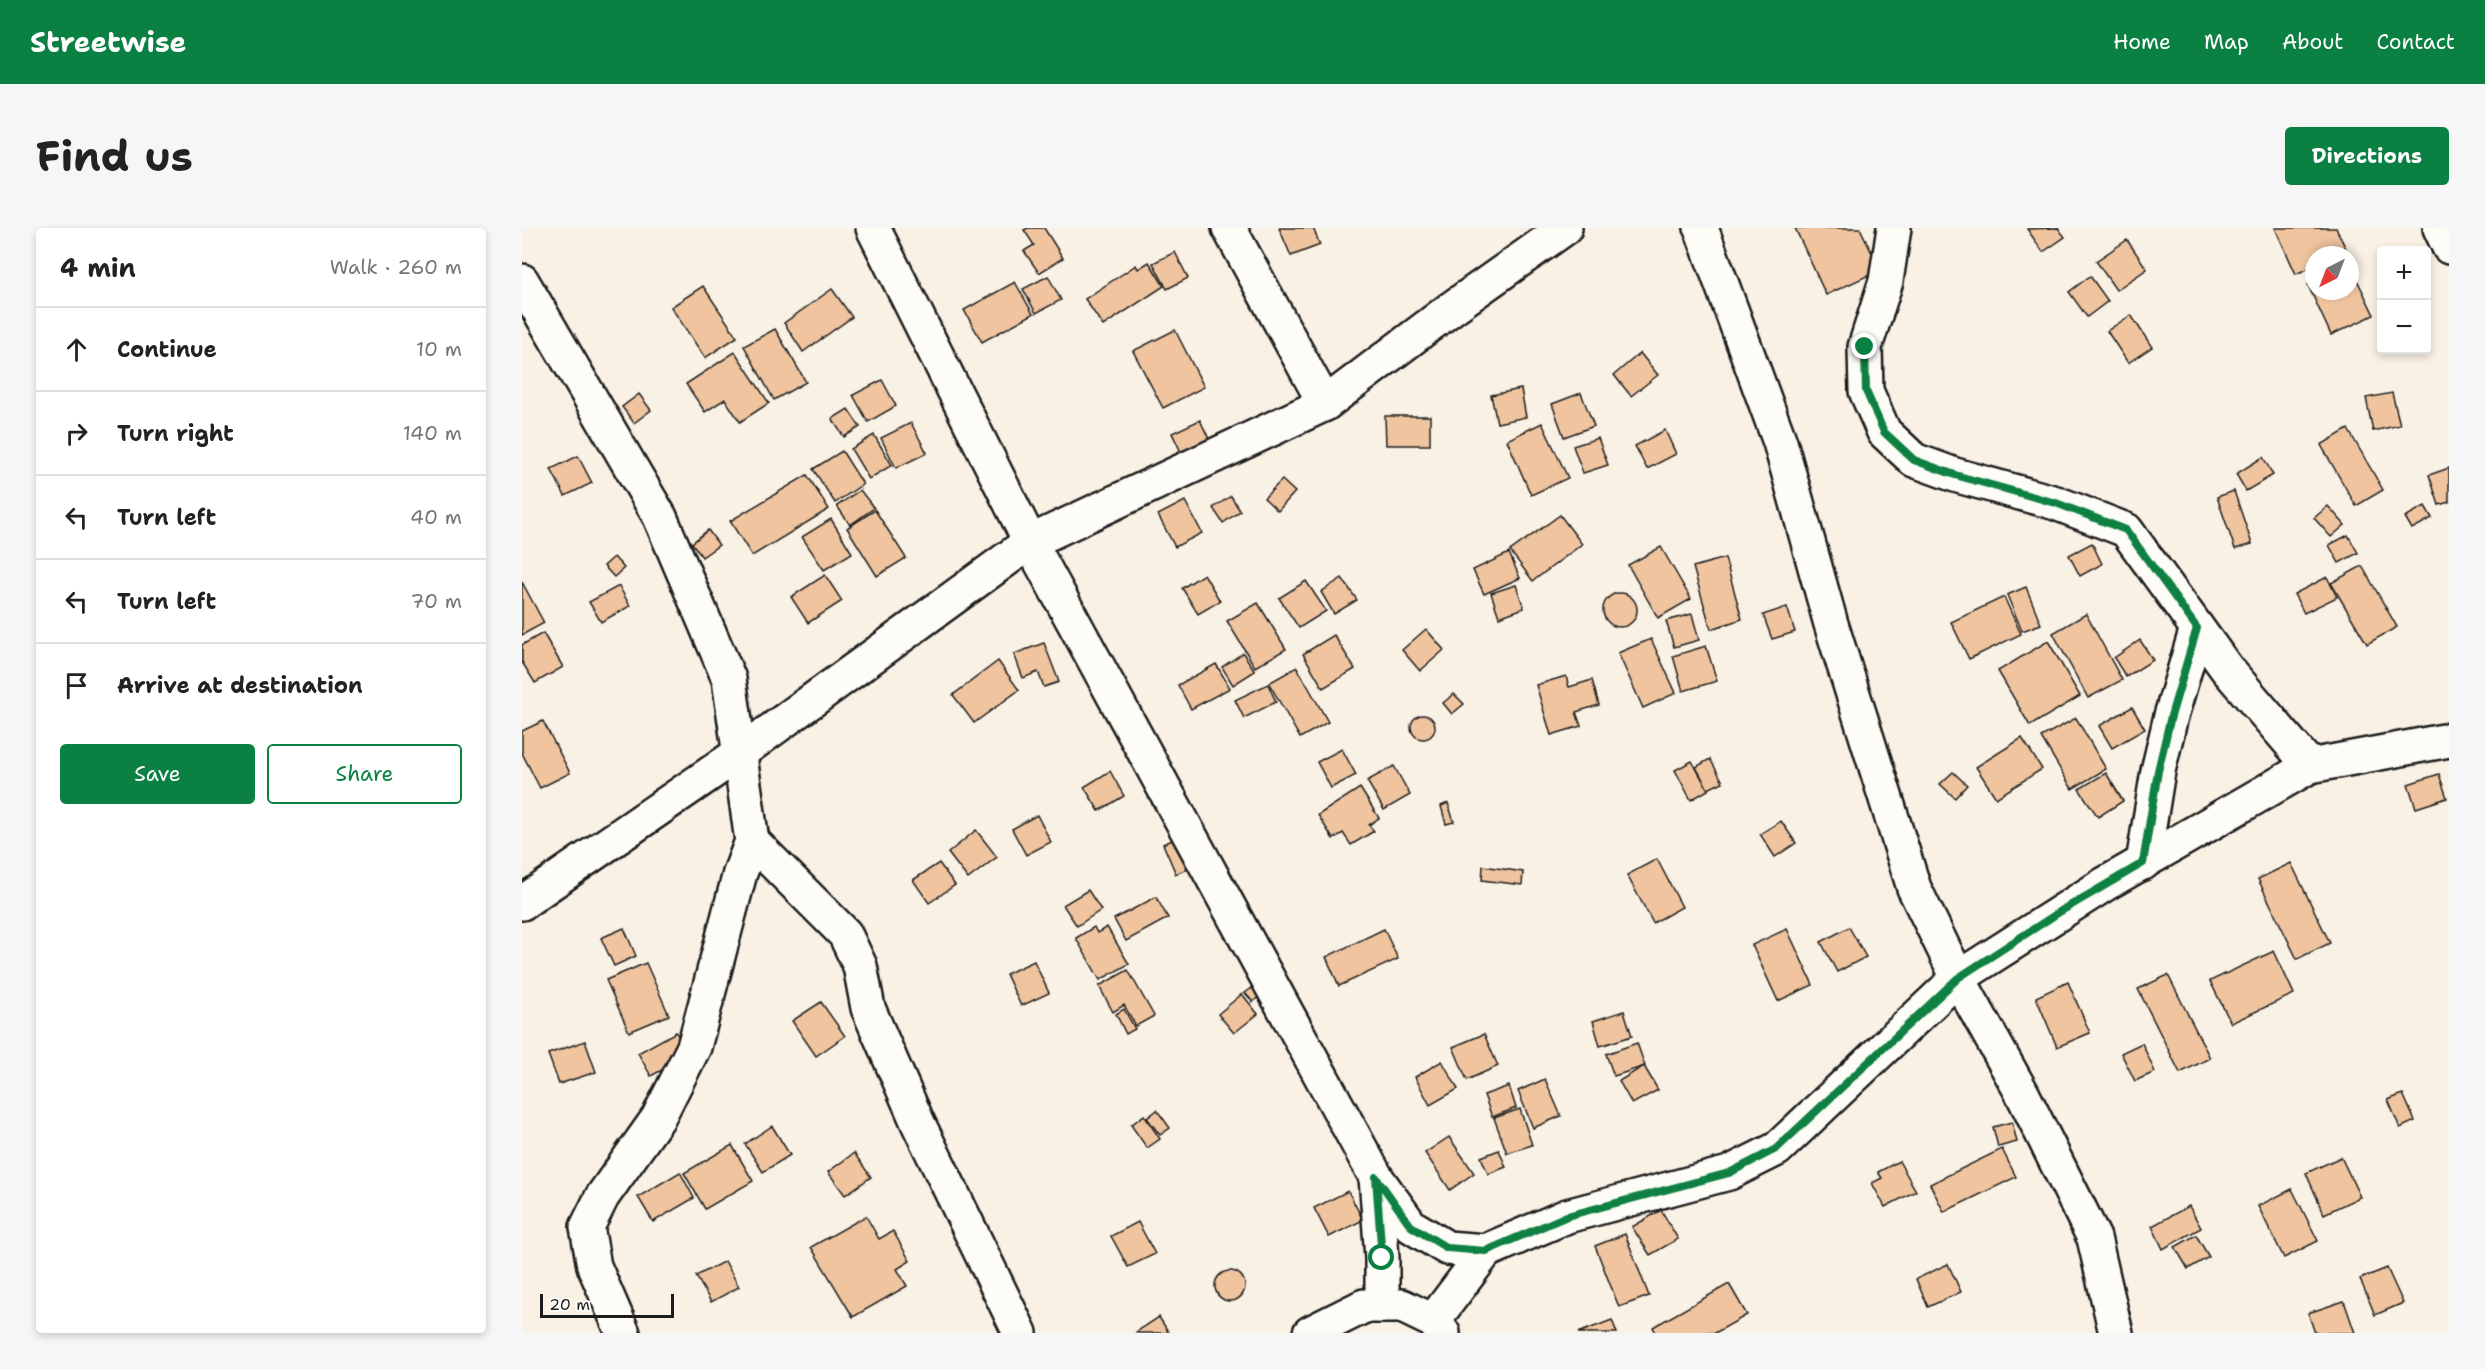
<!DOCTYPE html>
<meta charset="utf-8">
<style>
:root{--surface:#fff;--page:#f6f6f6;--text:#222;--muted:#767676;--line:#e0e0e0;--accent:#0b8043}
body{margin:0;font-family:"Shantell Sans",sans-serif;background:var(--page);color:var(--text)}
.controls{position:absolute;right:18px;top:18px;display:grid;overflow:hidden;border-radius:6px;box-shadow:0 3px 9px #0003}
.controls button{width:54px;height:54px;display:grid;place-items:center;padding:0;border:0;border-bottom:2px solid var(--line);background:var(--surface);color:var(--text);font:30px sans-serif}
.compass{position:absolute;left:1783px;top:18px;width:54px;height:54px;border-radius:50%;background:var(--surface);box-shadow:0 3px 9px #0003;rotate:222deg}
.scale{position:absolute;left:18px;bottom:15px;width:134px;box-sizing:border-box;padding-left:6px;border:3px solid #1c1c1c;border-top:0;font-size:16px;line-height:21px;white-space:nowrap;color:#1c1c1c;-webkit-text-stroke:4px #fdfcf7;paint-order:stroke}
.stop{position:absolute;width:18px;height:18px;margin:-14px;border:4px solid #0b8043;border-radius:50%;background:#fff}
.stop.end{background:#0b8043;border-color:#fff;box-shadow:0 2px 6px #0008}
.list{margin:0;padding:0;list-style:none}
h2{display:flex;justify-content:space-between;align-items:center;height:78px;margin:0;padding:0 24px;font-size:26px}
h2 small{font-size:20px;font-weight:400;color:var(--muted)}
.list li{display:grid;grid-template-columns:39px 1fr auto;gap:18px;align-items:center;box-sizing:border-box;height:84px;padding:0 24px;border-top:2px solid var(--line)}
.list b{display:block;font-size:22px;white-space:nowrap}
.list em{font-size:20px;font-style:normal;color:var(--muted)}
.actions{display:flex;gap:12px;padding:18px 24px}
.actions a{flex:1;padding:14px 0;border:2px solid var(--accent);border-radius:6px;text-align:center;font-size:21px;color:var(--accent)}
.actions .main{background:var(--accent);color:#fff}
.icon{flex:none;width:33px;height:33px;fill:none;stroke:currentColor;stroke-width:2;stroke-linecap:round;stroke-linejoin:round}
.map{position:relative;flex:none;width:1927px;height:1105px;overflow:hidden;border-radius:6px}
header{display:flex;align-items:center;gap:36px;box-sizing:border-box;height:84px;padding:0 30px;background:var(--accent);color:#fff}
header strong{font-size:28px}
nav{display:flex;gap:33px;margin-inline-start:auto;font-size:21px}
.intro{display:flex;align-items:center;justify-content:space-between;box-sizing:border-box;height:144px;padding:0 36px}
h1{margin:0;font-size:42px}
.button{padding:15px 27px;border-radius:6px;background:var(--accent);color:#fff;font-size:21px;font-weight:700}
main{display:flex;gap:36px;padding:0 36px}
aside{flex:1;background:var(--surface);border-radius:6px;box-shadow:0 3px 9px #0003}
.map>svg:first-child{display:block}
.building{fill:#efc49e;stroke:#1c1c1c;stroke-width:1.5}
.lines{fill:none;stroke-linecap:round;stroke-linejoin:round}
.minor-casing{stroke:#1c1c1c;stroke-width:38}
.minor{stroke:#fdfcf7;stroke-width:33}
.route{stroke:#0b8043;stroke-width:8}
</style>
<header>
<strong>Streetwise</strong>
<nav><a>Home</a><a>Map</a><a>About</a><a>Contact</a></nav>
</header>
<div class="intro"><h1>Find us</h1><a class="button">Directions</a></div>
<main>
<aside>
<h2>4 min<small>Walk · 260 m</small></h2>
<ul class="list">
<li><svg class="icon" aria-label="ahead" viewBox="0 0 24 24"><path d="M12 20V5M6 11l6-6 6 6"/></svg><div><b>Continue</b></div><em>10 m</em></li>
<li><svg class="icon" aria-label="right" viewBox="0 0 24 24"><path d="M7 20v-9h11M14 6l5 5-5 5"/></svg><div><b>Turn right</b></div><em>140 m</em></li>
<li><svg class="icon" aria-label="left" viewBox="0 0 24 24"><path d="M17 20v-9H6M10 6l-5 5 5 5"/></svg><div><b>Turn left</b></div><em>40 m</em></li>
<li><svg class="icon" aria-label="left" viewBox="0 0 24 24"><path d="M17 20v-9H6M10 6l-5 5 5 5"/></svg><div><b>Turn left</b></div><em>70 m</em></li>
<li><svg class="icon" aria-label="arrive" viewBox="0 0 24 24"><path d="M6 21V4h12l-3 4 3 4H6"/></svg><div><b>Arrive at destination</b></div></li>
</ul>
<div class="actions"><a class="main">Save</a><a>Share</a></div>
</aside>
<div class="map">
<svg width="1927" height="1105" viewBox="0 0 1927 1105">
<rect width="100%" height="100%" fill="#faf1e5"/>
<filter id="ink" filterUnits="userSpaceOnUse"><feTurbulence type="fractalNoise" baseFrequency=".0167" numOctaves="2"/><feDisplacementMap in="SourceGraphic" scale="12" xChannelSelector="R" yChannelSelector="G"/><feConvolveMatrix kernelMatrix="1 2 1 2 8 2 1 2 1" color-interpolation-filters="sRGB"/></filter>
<g filter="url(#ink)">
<g class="building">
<polygon points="506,0 522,0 541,30 517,45 502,23 512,17 502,2"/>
<polygon points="757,0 791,0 798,17 769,28"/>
<polygon points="1273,0 1338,0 1358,42 1304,67"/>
<polygon points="1536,0 1543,9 1521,24 1505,1"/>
<polygon points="1753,0 1814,0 1825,23 1816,27 1792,27 1792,38 1774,46"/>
<polygon points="1605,12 1625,41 1594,62 1574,33"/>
<polygon points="653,24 666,50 645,61 631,35"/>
<polygon points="627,34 642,58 581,98 563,71 614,37 616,41"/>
<polygon points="1828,37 1852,87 1809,107 1786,57 1792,54 1792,63 1828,63"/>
<polygon points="526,48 539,72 514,85 501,61"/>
<polygon points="1568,48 1586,73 1565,89 1547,64"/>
<polygon points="493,54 511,86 460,114 442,82"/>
<polygon points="181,58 215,109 183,130 149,79"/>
<polygon points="310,61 330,89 281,124 262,95"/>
<polygon points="1609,87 1630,119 1606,135 1585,103"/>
<polygon points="253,101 284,154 252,172 222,118"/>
<polygon points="653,102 682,159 641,180 611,123"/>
<polygon points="213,124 247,175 218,194 203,171 183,184 164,156"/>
<polygon points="1118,125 1136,147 1109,168 1092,147"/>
<polygon points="360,152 374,178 346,194 331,167"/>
<polygon points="999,161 1004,189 975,195 969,167"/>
<polygon points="1059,165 1072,198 1042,209 1030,176"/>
<polygon points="1870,165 1878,197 1851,203 1844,170"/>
<polygon points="117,166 129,182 112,195 100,179"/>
<polygon points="326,181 338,199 322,209 310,191"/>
<polygon points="863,188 908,188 908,217 864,217"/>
<polygon points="678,192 687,211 659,224 650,205"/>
<polygon points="389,195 405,225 374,240 359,210"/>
<polygon points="1020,195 1046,250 1009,267 985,212"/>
<polygon points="1826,201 1861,262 1834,278 1799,217"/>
<polygon points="1143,202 1154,226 1125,241 1113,218"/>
<polygon points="352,207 370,237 347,251 329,221"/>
<polygon points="1076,210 1086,237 1061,245 1051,218"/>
<polygon points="320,223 341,256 313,275 291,241"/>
<polygon points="56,228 70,255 43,268 29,241"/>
<polygon points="1741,229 1751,247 1724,263 1714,246"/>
<polygon points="1927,240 1927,274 1917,277 1907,247"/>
<polygon points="285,247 307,281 230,328 208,293"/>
<polygon points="760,252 773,264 756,283 742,270"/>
<polygon points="338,262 352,280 328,297 315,278"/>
<polygon points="1712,263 1730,316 1713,321 1695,269"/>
<polygon points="709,268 718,283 701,295 691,280"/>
<polygon points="663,273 680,305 653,319 636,287"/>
<polygon points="1806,278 1823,297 1809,309 1792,290"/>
<polygon points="1903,278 1910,290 1890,301 1883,289"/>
<polygon points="353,282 384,330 355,348 325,300"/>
<polygon points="1038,287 1060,316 1011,353 988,323"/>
<polygon points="309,291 330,325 302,342 280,309"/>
<polygon points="186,302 197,317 180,329 170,315"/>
<polygon points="1826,307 1836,325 1817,335 1807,317"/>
<polygon points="1570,315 1580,336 1558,348 1547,327"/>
<polygon points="1139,319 1169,371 1136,390 1106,337"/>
<polygon points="987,325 998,350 962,366 951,342"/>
<polygon points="92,329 102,340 92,349 82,338"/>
<polygon points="1203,330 1220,391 1189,401 1171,339"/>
<polygon points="1840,338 1875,399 1845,416 1809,355"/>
<polygon points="682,346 698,373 676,386 660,360"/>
<polygon points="303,347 320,373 286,395 269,369"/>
<polygon points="1805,349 1815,369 1782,385 1772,366"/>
<polygon points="820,350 835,372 812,386 799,364"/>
<polygon points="784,353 804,383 777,400 757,370"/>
<polygon points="0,354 22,395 0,407"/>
<polygon points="994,357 1002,380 977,389 969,365"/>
<polygon points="97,358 108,378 79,394 67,374"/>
<polygon points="1504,359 1519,396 1500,403 1485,367"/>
<circle cx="1098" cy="382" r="17"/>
<polygon points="1482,369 1499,406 1447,431 1429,394"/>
<polygon points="736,375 764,421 733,439 705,393"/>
<polygon points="1265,379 1273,404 1250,411 1241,387"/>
<polygon points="1170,386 1177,412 1152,419 1144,393"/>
<polygon points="1564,386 1600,452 1566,470 1531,405"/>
<polygon points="904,401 922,422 898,443 880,422"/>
<polygon points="21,405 41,439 13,455 0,434 0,417"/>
<polygon points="812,407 833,441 801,460 781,426"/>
<polygon points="1129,411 1154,465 1121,480 1096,425"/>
<polygon points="1618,412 1631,432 1604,449 1592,430"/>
<polygon points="1526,413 1558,468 1508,498 1476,443"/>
<polygon points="522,415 537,454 522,459 516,444 501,450 492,426"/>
<polygon points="1184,418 1195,453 1161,463 1151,428"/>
<polygon points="721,425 733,443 711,457 700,439"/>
<polygon points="476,433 497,462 452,495 431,467"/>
<polygon points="694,436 708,460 669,481 656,457"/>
<polygon points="775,439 806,494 778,510 747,455"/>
<polygon points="1044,448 1047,459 1070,452 1077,477 1054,484 1059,498 1029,507 1014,457"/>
<polygon points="746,456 754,474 722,490 713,472"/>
<polygon points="932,466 942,476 930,486 921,475"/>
<polygon points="1610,479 1623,501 1590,520 1577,498"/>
<circle cx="901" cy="499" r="12"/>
<polygon points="1554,490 1584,541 1550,561 1519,509"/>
<polygon points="21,493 48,545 18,560 0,525 0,503"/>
<polygon points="1500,510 1520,541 1474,570 1454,539"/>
<polygon points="820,521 834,547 809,560 795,534"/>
<polygon points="1188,531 1201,554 1186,561 1174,539"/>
<polygon points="1170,533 1186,562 1169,572 1153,542"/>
<polygon points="872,538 888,567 862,582 845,553"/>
<polygon points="588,543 602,568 577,583 562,559"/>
<polygon points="1431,544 1445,557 1433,570 1418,556"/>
<polygon points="1584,545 1601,573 1576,589 1557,561"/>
<polygon points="1917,546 1925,570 1894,580 1886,556"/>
<polygon points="838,560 857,590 847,597 852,603 829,617 821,605 811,611 796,587"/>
<polygon points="926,575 932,594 924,596 919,578"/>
<polygon points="515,587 529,614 504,627 490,601"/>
<polygon points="1259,593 1274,615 1253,629 1238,606"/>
<polygon points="454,602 475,629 446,651 426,625"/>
<polygon points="653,611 667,640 654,646 641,616"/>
<polygon points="1135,631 1160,679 1131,695 1105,647"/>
<polygon points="417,635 433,657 407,675 391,652"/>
<polygon points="1769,635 1808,715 1775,731 1736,651"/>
<polygon points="961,638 1001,644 1000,657 960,652"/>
<polygon points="566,662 579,682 555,698 541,677"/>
<polygon points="634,669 646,690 604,713 592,691"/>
<polygon points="572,699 575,705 585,699 607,736 578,752 554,710"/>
<polygon points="1327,699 1344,729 1315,744 1299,714"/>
<polygon points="102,700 114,728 92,738 79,710"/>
<polygon points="862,701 876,731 817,758 804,729"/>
<polygon points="1265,701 1291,757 1256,773 1230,717"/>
<polygon points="1752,723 1772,766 1709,795 1688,753"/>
<polygon points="512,733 527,765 499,778 484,746"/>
<polygon points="124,735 147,787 107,804 84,752"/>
<polygon points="606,742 632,788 614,798 602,777 591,784 577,758"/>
<polygon points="1646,747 1688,830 1658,845 1616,761"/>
<polygon points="1546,754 1568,805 1535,819 1514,769"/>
<polygon points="734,757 741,766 731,774 723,765"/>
<polygon points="720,766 736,786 712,805 696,786"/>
<polygon points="299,774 323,808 294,828 270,793"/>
<polygon points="602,781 613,801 604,806 594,786"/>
<polygon points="1102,783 1110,808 1078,818 1071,793"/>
<polygon points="154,804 167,827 129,848 116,825"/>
<polygon points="962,806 976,838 945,852 931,819"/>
<polygon points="63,813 74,844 37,856 26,826"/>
<polygon points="1115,815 1123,838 1092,848 1084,826"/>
<polygon points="1620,815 1633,844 1613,853 1599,825"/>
<polygon points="920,833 936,861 908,877 893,849"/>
<polygon points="1122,838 1136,862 1110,876 1097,853"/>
<polygon points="1023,851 1039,888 1011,900 996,863"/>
<polygon points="987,858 994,880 970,889 962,867"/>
<polygon points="1881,866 1893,893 1878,900 1866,872"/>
<polygon points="998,881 1010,917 985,925 972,890"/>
<polygon points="635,882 648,900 638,907 625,890"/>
<polygon points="622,887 638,911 625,920 609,897"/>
<polygon points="1490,894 1495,914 1476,919 1471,899"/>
<polygon points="250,898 268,927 241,944 223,916"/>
<polygon points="927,909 952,945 928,962 903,925"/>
<polygon points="210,917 231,953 183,981 162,945"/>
<polygon points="1480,921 1494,949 1422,984 1408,956"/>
<polygon points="977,922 984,939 966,946 959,929"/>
<polygon points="332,925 349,949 323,967 306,944"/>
<polygon points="1819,929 1838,969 1802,986 1784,945"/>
<polygon points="1377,933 1394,963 1363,979 1350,955 1360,950 1356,944"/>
<polygon points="158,944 172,970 131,994 116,969"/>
<polygon points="1770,961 1796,1013 1762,1030 1736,978"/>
<polygon points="826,963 841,992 807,1009 792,980"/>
<polygon points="1667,978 1679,1000 1641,1021 1630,998"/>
<polygon points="1139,982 1156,1011 1128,1027 1110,999"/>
<polygon points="344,988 357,1011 371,1003 388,1033 375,1041 385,1058 331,1089 289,1019"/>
<polygon points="616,994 633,1026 606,1039 589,1008"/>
<polygon points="1103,1006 1127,1068 1097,1079 1073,1018"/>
<polygon points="1674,1007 1687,1029 1666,1041 1653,1019"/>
<polygon points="203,1033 217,1059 189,1074 174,1048"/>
<polygon points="1426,1036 1439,1064 1406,1079 1394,1051"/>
<polygon points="1865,1040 1881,1075 1853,1087 1838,1051"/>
<circle cx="708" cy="1058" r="15"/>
<polygon points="1207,1056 1225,1087 1193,1105 1134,1105 1131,1099"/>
<polygon points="1822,1073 1833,1105 1793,1105 1786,1085"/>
<polygon points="637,1089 647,1105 615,1105 614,1104"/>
<polygon points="1090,1092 1095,1105 1056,1105"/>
</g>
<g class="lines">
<defs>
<g id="minor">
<polyline points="351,0 508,314 854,949 889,998 925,1020 964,1023 1045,988 1207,945 1255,921 1436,750 1583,656 1788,538 1927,512"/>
<polyline points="707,0 803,176"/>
<polyline points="1179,0 1258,214 1309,396 1392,660 1436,750 1500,865 1572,1010 1594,1105"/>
<polyline points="1372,0 1364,53 1343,119 1344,163 1362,204 1392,232 1433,247 1534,275 1604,302 1705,441 1788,538"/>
<polyline points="1918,0 1927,19"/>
<polyline points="0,53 138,289 207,451 230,613 218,645 172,819 136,890 80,969 65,999 72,1038 101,1105"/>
<polyline points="230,613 323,706 338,738 346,780 396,895 498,1105"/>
<polyline points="1621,635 1636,543 1649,488 1675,400"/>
<polyline points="0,675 218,525 508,314 803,176 930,80 1043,0"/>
<polyline points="854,949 860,1030 860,1078"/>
<polyline points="911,1093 964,1023"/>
<polyline points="788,1105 842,1078 880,1078 911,1093 921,1105"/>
</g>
</defs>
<use href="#minor" class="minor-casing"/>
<use href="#minor" class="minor"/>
</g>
</g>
<g class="lines" filter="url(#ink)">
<polyline class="route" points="860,1030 854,949 889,998 925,1020 964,1023 1045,988 1207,945 1254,921 1436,750 1539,683 1621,635 1636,543 1649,488 1675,400 1604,302 1534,275 1433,247 1392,232 1362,204 1344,163 1343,119"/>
</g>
</svg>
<div class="controls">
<button>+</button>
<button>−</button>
</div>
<svg class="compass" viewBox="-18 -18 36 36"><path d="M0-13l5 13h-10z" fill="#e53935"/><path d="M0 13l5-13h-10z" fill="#767676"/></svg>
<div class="scale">20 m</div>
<div class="stop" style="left:860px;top:1030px"></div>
<div class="stop end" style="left:1343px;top:119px"></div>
</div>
</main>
